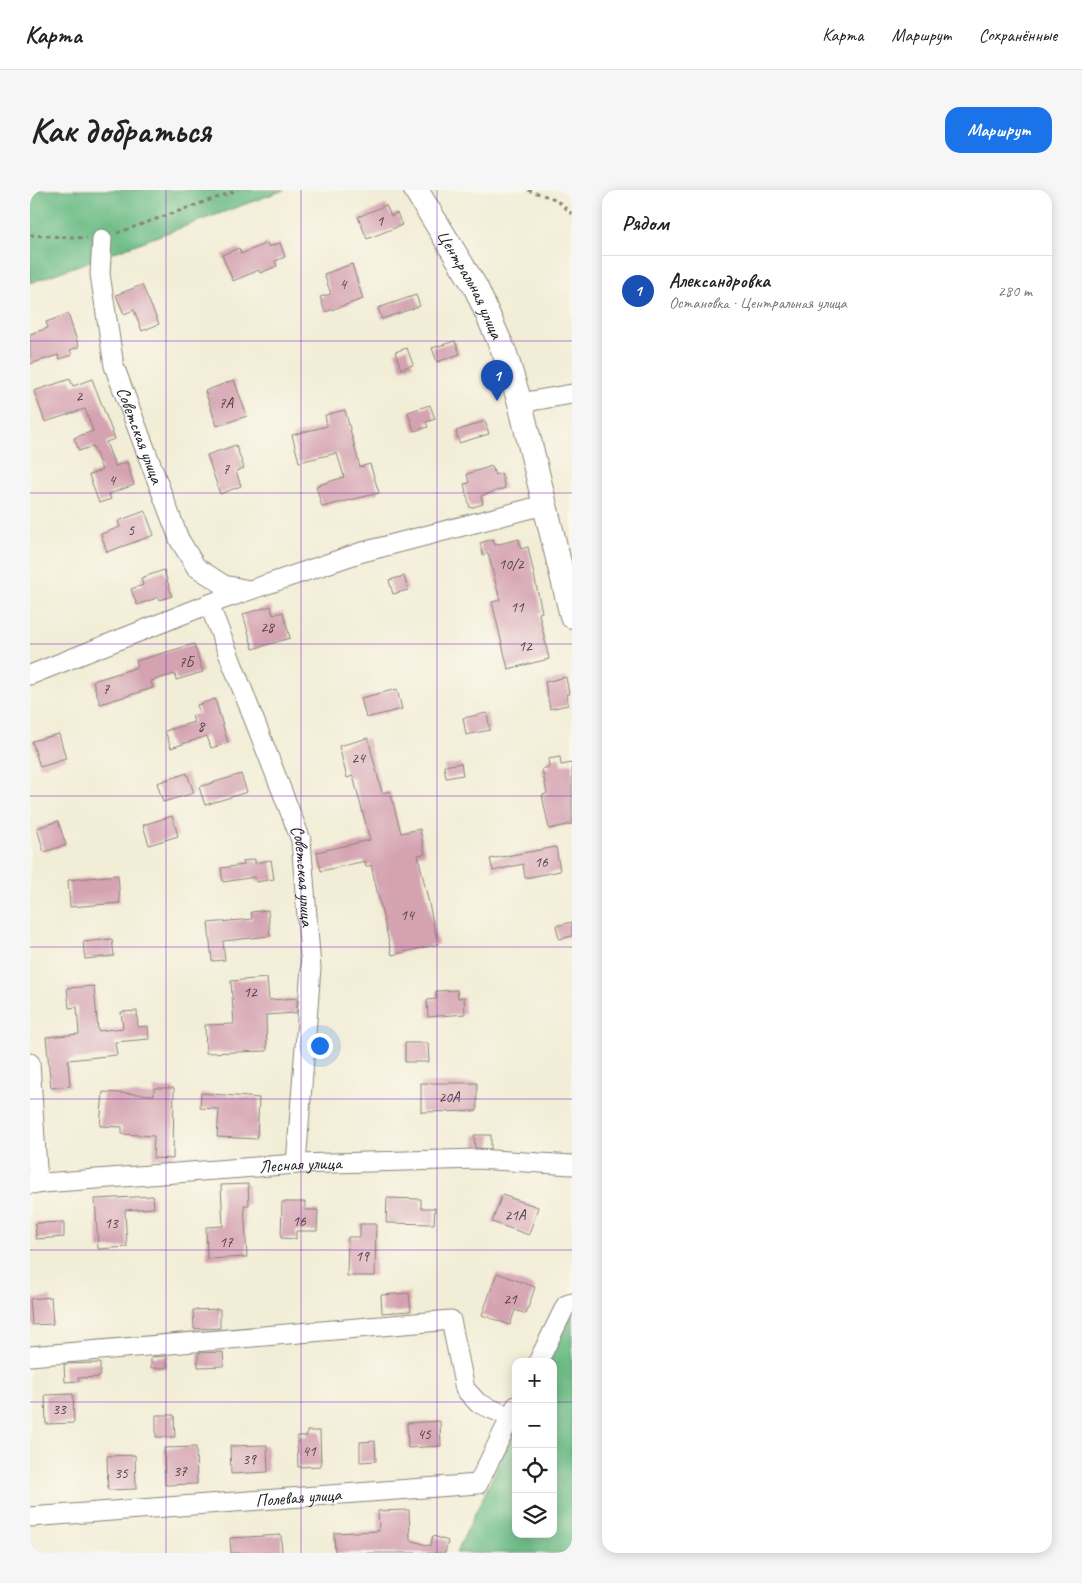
<!DOCTYPE html>
<html lang="ru">
<meta charset="utf-8">
<style>
:root{--surface:#fff;--page:#f6f6f6;--text:#222;--muted:#767676;--line:#e0e0e0;--accent:#1a73e8}
body{margin:0;font-family:Caveat,sans-serif;background:var(--page);color:var(--text)}
.controls{position:absolute;right:15px;bottom:15px;display:grid;overflow:hidden;border-radius:10px;box-shadow:0 2px 12px #0003}
.controls button{width:45px;height:45px;display:grid;place-items:center;padding:0;border:0;border-bottom:1px solid var(--line);background:var(--surface);color:var(--text);font:25px sans-serif}
.you{position:absolute;left:289px;top:855px;width:18px;height:18px;margin:-12px;border:4px solid #fff;border-radius:50%;background:#1a73e8;box-shadow:0 0 0 8px #1a73e833}
.badge{display:grid;place-items:center;width:32px;height:32px;border-radius:50%;background:var(--accent);color:#fff;font-size:16px;font-weight:700}
.pin{position:absolute;translate:-50% -41px;filter:drop-shadow(0 1px 2px #0008)}
.pin::after{content:'';position:absolute;top:26px;width:18px;height:15px;background:inherit;clip-path:polygon(0 0,100% 0,50% 100%)}
.list{margin:0;padding:0;list-style:none}
h2{display:flex;justify-content:space-between;align-items:center;height:65px;margin:0;padding:0 20px;font-size:21px}
h2 small{font-size:16px;font-weight:400;color:var(--muted)}
.list li{display:grid;grid-template-columns:32px 1fr auto;gap:15px;align-items:center;box-sizing:border-box;height:70px;padding:0 20px;border-top:1px solid var(--line)}
.list b{display:block;font-size:19px;white-space:nowrap}
.list p{margin:0;font-size:16px;white-space:nowrap;color:var(--muted)}
.list em{font-size:16px;font-style:normal;color:var(--muted)}
.icon{flex:none;width:28px;height:28px;fill:none;stroke:currentColor;stroke-width:2;stroke-linecap:round;stroke-linejoin:round}
.map{position:relative;flex:none;width:542px;height:1363px;overflow:hidden;border-radius:15px}
header{display:flex;align-items:center;gap:30px;box-sizing:border-box;height:70px;padding:0 25px;background:var(--surface);border-bottom:1px solid var(--line)}
header strong{font-size:24px}
nav{display:flex;gap:28px;margin-inline-start:auto;font-size:18px}
.intro{display:flex;align-items:center;justify-content:space-between;box-sizing:border-box;height:120px;padding:0 30px}
h1{margin:0;font-size:35px}
.button{padding:12px 22px;border-radius:15px;background:var(--accent);color:#fff;font-size:18px;font-weight:700}
main{display:flex;gap:30px;padding:0 30px}
aside{flex:1;background:var(--surface);border-radius:15px;box-shadow:0 2px 12px #0003}
.map>svg:first-child{display:block}
.forest{fill:#6ebd87;stroke:#456c52}
.building{fill:#d4a2b1}
.lines{fill:none;stroke-linecap:round;stroke-linejoin:round}
.minor-casing{stroke:#878479;stroke-width:21}
.major-casing{stroke:#878479;stroke-width:26}
.path{stroke:#878479;stroke-width:3;stroke-dasharray:4 4;stroke-linecap:butt}
.minor{stroke:#fff;stroke-width:19}
.major{stroke:#fff;stroke-width:24}
.grid{fill:none;stroke:#7b2cbf;stroke-width:1;stroke-opacity:0.55}
.labels{text-anchor:middle;dominant-baseline:central;stroke-width:4;stroke-linejoin:round;paint-order:stroke}
.number-label{font-size:15px;fill:#4a3e41}
.street-label{font-size:18px;fill:#1c1c1c;stroke:#fbf7ec}
</style>
<header>
<strong>Карта</strong>
<nav><a>Карта</a><a>Маршрут</a><a>Сохранённые</a></nav>
</header>
<div class="intro"><h1>Как добраться</h1><a class="button">Маршрут</a></div>
<main>
<div class="map">
<svg width="542" height="1363" viewBox="0 0 542 1363">
<rect width="100%" height="100%" fill="#fbf7ec"/>
<filter id="ink" filterUnits="userSpaceOnUse"><feTurbulence type="fractalNoise" baseFrequency=".02" numOctaves="2"/><feDisplacementMap in="SourceGraphic" scale="10" xChannelSelector="R" yChannelSelector="G"/><feConvolveMatrix kernelMatrix="1 2 1 2 8 2 1 2 1" color-interpolation-filters="sRGB"/></filter>
<filter id="wash" filterUnits="userSpaceOnUse"><feTurbulence type="fractalNoise" baseFrequency=".0096" numOctaves="4" result="noise"/><feDisplacementMap in="SourceGraphic" scale="20" xChannelSelector="R" yChannelSelector="G"/><feGaussianBlur stdDeviation="1.12" result="paint"/><feColorMatrix in="noise" values="0 0 0 0 0 0 0 0 0 0 0 0 0 0 0 0 0 1.4 0 .05"/><feComposite in="paint" operator="in"/></filter>
<g filter="url(#wash)">
<rect width="100%" height="100%" fill="#f2edd6"/>
<g class="forest">
<polygon points="0,0 254,0 0,93"/>
<polygon points="542,1122 542,1363 426,1363 486,1239 486,1344 523,1344 523,1172 518,1172"/>
</g>
<g id="blocks">
<g class="building">
<polygon points="356,15 361,26 367,23 372,35 337,49 328,27"/>
<polygon points="237,53 239,57 250,53 255,67 245,71 247,76 230,83 229,80 203,91 192,65 209,58 211,64"/>
<polygon points="322,74 333,109 295,122 290,107 301,104 294,84"/>
<polygon points="112,95 129,134 112,141 104,120 94,124 86,105"/>
<polygon points="386,105 390,116 352,129 348,118"/>
<polygon points="38,124 49,157 40,160 42,165 29,169 28,165 0,174 0,144 18,138 16,132"/>
<polygon points="425,151 430,164 407,172 402,158"/>
<polygon points="377,158 383,175 371,179 365,162"/>
<polygon points="40,189 43,196 62,189 85,249 76,252 85,276 97,272 104,295 79,304 81,309 69,313 59,285 72,280 63,256 49,261 44,248 63,241 55,219 15,232 4,201"/>
<polygon points="204,190 217,226 187,236 175,201"/>
<polygon points="400,215 405,229 396,232 398,237 384,241 378,222"/>
<polygon points="315,220 330,277 340,274 349,303 292,317 286,296 314,287 307,263 269,272 262,245 297,236 295,225"/>
<polygon points="455,231 459,244 429,253 426,241"/>
<polygon points="206,255 214,278 206,281 211,296 190,304 177,265"/>
<polygon points="462,276 465,285 471,283 475,298 451,306 453,314 440,318 434,294 439,293 437,284"/>
<polygon points="115,321 124,345 77,362 71,344 90,337 88,331"/>
<polygon points="463,349 465,355 489,349 491,359 498,357 512,422 509,423 519,469 478,479 462,412 470,410 458,363 453,365 450,353"/>
<polygon points="134,380 142,406 130,410 129,407 107,415 101,399 113,395 111,388"/>
<polygon points="374,386 378,400 363,404 359,390"/>
<polygon points="241,416 243,425 253,422 260,448 223,459 213,424"/>
<polygon points="164,454 173,482 146,490 145,484 121,491 123,498 70,514 63,491 102,479 108,476 106,471"/>
<polygon points="536,487 539,504 536,504 538,515 520,519 515,492"/>
<polygon points="367,499 372,519 336,528 331,508"/>
<polygon points="185,509 198,553 181,558 177,546 141,558 135,541 164,532 162,526 170,524 167,515"/>
<polygon points="457,523 460,540 436,545 433,528"/>
<polygon points="29,544 36,569 10,577 2,551"/>
<polygon points="338,548 352,603 360,601 371,643 390,639 395,664 388,665 408,754 362,765 341,675 336,677 335,671 291,681 287,662 340,650 323,586 317,588 309,556"/>
<polygon points="530,567 531,575 542,573 542,634 519,639 512,605 517,604 512,579 519,577 518,569"/>
<polygon points="431,573 433,585 416,588 414,576"/>
<polygon points="157,583 164,603 133,612 127,593"/>
<polygon points="211,584 217,602 175,615 169,597"/>
<polygon points="142,626 148,646 119,655 113,635"/>
<polygon points="28,631 36,655 14,662 7,638"/>
<polygon points="526,657 530,681 495,688 493,674 463,681 460,669"/>
<polygon points="225,669 225,673 241,670 244,689 226,692 225,687 193,692 191,678 214,675 213,671"/>
<polygon points="88,685 90,713 40,717 38,690"/>
<polygon points="238,720 240,746 193,751 195,770 182,771 178,733 222,729 221,722"/>
<polygon points="542,732 542,746 529,749 526,736"/>
<polygon points="82,749 84,766 55,769 53,752"/>
<polygon points="237,788 239,810 267,808 267,813 266,823 236,825 237,861 176,863 175,835 204,834 201,791"/>
<polygon points="64,796 68,841 93,838 91,822 107,821 108,837 118,836 119,849 85,852 87,865 38,870 40,896 21,898 16,847 49,844 47,817 39,818 37,798"/>
<polygon points="427,800 428,808 434,807 435,824 398,827 397,810 406,809 406,801"/>
<polygon points="375,853 398,853 399,872 375,872"/>
<polygon points="391,893 447,893 447,921 391,922"/>
<polygon points="124,898 144,898 143,969 123,968 124,946 92,944 92,937 70,936 73,902 124,905"/>
<polygon points="171,903 229,908 227,949 187,947 189,919 170,918"/>
<polygon points="444,945 461,945 461,959 445,958"/>
<polygon points="218,994 219,1015 214,1015 217,1067 177,1069 176,1037 193,1036 191,995"/>
<polygon points="472,1005 508,1017 499,1045 462,1032"/>
<polygon points="123,1006 124,1018 95,1020 97,1057 68,1059 65,1009"/>
<polygon points="357,1008 391,1009 391,1018 405,1018 404,1034 356,1033"/>
<polygon points="252,1012 275,1012 275,1020 288,1020 287,1041 266,1041 266,1049 251,1048"/>
<polygon points="34,1032 34,1047 6,1049 5,1033"/>
<polygon points="330,1034 346,1034 345,1086 317,1086 318,1047 330,1047"/>
<polygon points="467,1083 505,1097 496,1124 485,1120 480,1135 452,1125"/>
<polygon points="379,1103 381,1121 352,1123 351,1105"/>
<polygon points="21,1107 23,1134 2,1135 0,1109"/>
<polygon points="190,1119 190,1138 164,1139 163,1120"/>
<polygon points="193,1162 194,1176 168,1177 168,1163"/>
<polygon points="137,1166 137,1178 121,1178 121,1167"/>
<polygon points="70,1173 70,1187 48,1188 49,1191 35,1192 34,1174"/>
<polygon points="43,1204 44,1233 16,1234 15,1205"/>
<polygon points="126,1225 144,1225 145,1247 126,1247"/>
<polygon points="410,1231 411,1256 378,1258 377,1233"/>
<polygon points="277,1241 290,1241 291,1276 268,1277 267,1246 277,1246"/>
<polygon points="345,1251 346,1271 330,1272 330,1252"/>
<polygon points="237,1255 238,1282 201,1284 200,1256"/>
<polygon points="166,1257 167,1294 135,1295 134,1258"/>
<polygon points="105,1265 106,1299 78,1300 77,1266"/>
<polygon points="379,1320 380,1350 400,1356 403,1346 418,1351 415,1363 305,1363 304,1343 349,1341 348,1321"/>
<polygon points="251,1345 252,1363 201,1363 200,1348"/>
</g>
</g>
</g>
<g filter="url(#ink)">
<use href="#blocks" fill-opacity="0" stroke="#878479" stroke-width="1"/>
<g class="lines">
<defs>
<g id="minor">
<path id="s1" d="M72 49 70 84 84 176 149 349 166 377 194 395 219 400"/>
<polyline points="490,213 542,204"/>
<path id="s2" d="M179 414 271 650 281 778 266 974"/>
<polyline points="0,485 179,414 329,363 514,315"/>
<polyline points="0,873 8,994"/>
<path id="s3" d="M0 994 266 974 448 969 542 975"/>
<polyline points="0,1166 421,1130 435,1199 448,1213 480,1227"/>
<polyline points="508,1172 536,1115 542,1113"/>
<path id="s4" d="M0 1327 448 1294 486 1216"/>
</g>
<g id="major">
<path id="s5" d="M386 0 446 98 475 164 490 213 542 426"/>
</g>
</defs>
<use href="#minor" class="minor-casing"/>
<use href="#major" class="major-casing"/>
<g class="path">
<polyline points="498,0 525,9 542,24"/>
<polyline points="87,43 208,0"/>
<polyline points="0,45 57,48"/>
</g>
<use href="#minor" class="minor"/>
<use href="#major" class="major"/>
</g>
</g>
<path class="grid" d="M136 0V1363M271 0V1363M407 0V1363M0 151H542M0 303H542M0 454H542M0 606H542M0 757H542M0 909H542M0 1060H542M0 1212H486M523 1212H542"/>
<g class="labels">
<g class="number-label">
<text x="350" y="31">1</text>
<text x="313" y="94">4</text>
<text x="49" y="206">2</text>
<text x="196" y="213">7А</text>
<text x="196" y="279">7</text>
<text x="82" y="290">4</text>
<text x="101" y="340">5</text>
<text x="481" y="374">10/2</text>
<text x="487" y="417">11</text>
<text x="237" y="437">28</text>
<text x="495" y="456">12</text>
<text x="156" y="472">7Б</text>
<text x="76" y="499">7</text>
<text x="171" y="536">8</text>
<text x="328" y="568">24</text>
<text x="511" y="672">16</text>
<text x="377" y="725">14</text>
<text x="220" y="802">12</text>
<text x="419" y="907">20А</text>
<text x="485" y="1025">21А</text>
<text x="269" y="1031">16</text>
<text x="81" y="1033">13</text>
<text x="196" y="1052">17</text>
<text x="332" y="1066">19</text>
<text x="480" y="1109">21</text>
<text x="29" y="1219">33</text>
<text x="394" y="1244">45</text>
<text x="279" y="1261">41</text>
<text x="219" y="1269">39</text>
<text x="150" y="1281">37</text>
<text x="91" y="1283">35</text>
</g>
<g class="street-label">
<text stroke="none"><textPath href="#s5" startOffset="109">Центральная улица</textPath></text>
<text stroke="none"><textPath href="#s1" startOffset="202">Советская улица</textPath></text>
<text stroke="none"><textPath href="#s2" startOffset="289">Советская улица</textPath></text>
<text stroke="none"><textPath href="#s3" startOffset="271">Лесная улица</textPath></text>
<text stroke="none"><textPath href="#s4" startOffset="269">Полевая улица</textPath></text>
</g>
</g>
</svg>
<div class="controls">
<button>+</button>
<button>−</button>
<button><svg class="icon" aria-label="locate" viewBox="0 0 24 24"><circle cx="12" cy="12" r="6"/><path d="M12 2v4M12 18v4M2 12h4M18 12h4"/></svg></button>
<button><svg class="icon" aria-label="layers" viewBox="0 0 24 24"><path d="M12 4l9 5-9 5-9-5zM3 14l9 5 9-5"/></svg></button>
</div>
<div class="you"></div>
<div class="pin badge" style="left:467px;top:211px;background:#1a4fb4">1</div>
</div>
<aside>
<h2>Рядом<small></small></h2>
<ul class="list">
<li><span class="badge" style="background:#1a4fb4">1</span><div><b>Александровка</b><p>Остановка · Центральная улица</p></div><em>280 m</em></li>
</ul>
</aside>
</main>
